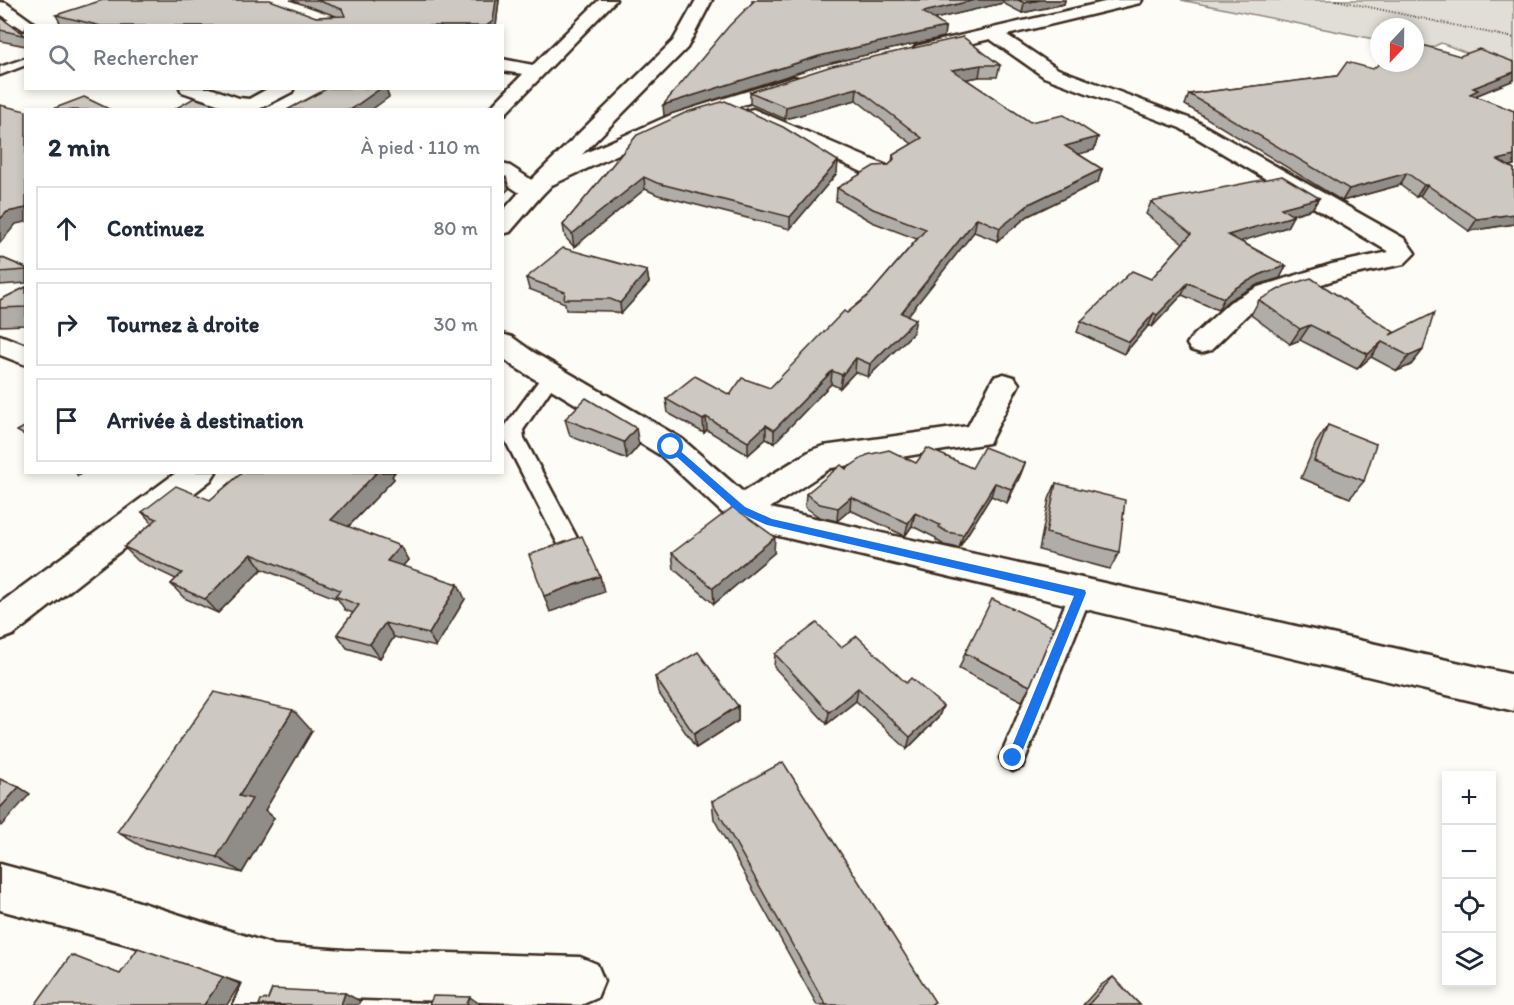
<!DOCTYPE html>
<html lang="fr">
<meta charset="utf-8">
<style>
:root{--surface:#fff;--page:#f6f6f7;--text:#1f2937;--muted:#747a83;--line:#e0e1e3}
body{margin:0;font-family:Itim,sans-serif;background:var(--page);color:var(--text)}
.controls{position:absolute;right:18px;bottom:18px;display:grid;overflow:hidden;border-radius:0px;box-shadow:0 3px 9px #0003}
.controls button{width:54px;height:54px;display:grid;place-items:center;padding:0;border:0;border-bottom:2px solid var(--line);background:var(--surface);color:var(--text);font:30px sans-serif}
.compass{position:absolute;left:1370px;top:18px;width:54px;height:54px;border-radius:50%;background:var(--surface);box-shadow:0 3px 9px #0003;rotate:202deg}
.stop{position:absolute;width:18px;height:18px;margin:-14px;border:4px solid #1a73e8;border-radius:50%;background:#fff}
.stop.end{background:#1a73e8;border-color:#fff;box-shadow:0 2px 6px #0008}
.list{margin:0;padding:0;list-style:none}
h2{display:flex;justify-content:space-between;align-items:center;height:78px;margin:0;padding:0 24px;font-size:26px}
h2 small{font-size:20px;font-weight:400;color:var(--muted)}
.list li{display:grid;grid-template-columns:39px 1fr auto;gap:18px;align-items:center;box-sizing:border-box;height:84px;margin:0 12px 12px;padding:0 12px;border:2px solid var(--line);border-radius:0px}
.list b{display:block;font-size:22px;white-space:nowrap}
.list em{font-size:20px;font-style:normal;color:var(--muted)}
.icon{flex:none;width:33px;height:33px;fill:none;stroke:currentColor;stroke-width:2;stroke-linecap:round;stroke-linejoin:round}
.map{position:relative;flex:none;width:1514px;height:1005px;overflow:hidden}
.search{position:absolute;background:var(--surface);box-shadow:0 3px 9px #0003;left:24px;top:24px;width:480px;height:66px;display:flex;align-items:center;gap:15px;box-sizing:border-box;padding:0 21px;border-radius:0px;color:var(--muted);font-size:22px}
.panel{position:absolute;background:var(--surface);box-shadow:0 3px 9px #0003;left:24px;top:108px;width:480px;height:366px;border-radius:0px}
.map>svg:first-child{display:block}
.green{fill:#e1ded7;stroke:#8e847a;stroke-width:1.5}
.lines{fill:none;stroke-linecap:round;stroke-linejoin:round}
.service-casing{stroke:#3b2a1e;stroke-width:5}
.minor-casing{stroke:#3b2a1e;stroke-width:5}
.tertiary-casing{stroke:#3b2a1e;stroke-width:5}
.path{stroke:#3b2a1e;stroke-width:2;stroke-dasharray:1 2;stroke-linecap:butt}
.service{fill:#fdfcf7;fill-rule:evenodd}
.minor{fill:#fdfcf7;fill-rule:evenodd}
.tertiary{fill:#fdfcf7;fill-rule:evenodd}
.wall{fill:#b0aca7;stroke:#3b2a1e;stroke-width:1.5}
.shaded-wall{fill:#908c88;stroke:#3b2a1e;stroke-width:1.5}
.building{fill:#cdc8c2;stroke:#3b2a1e;stroke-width:1.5}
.route{fill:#1a73e8}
</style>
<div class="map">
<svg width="1514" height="1005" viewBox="0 0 1514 1005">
<rect width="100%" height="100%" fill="#fdfcf7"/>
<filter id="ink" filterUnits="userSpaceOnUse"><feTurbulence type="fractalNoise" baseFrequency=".0167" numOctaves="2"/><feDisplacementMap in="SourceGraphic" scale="12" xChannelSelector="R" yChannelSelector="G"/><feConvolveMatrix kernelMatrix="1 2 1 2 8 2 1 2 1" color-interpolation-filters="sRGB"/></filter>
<g filter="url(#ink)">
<polygon class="green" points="1181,0 1514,0 1514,71 1441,43 1424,51 1415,49 1415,27 1379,27 1379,40"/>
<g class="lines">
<defs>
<g id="service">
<polygon points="20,17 25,20 24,22 0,28 0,22"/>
<polygon points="26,58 26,65 0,75 0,67"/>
<polygon points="551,370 557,372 560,376 523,430 524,438 578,540 575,546 567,549 559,546 504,438 503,429 545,372"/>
<polygon points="1081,583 1089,586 1092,593 1022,767 1013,771 1004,767 1000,758 1070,593 1073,586"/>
</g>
<g id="minor">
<polygon points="599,0 616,0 505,114 502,115 502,110 488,110 523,74 502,71 502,59 533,65"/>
<polygon points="1113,0 1142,0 1140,3 1007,35 1058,69 1194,120 1405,239 1415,253 1404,264 1346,276 1276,299 1248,314 1211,350 1201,353 1191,350 1187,344 1191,338 1230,302 1258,287 1332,264 1389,252 1180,128 1044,77 990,39 922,55 916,54 913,50 916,46"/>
<polygon points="0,2 6,3 38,26 26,26 24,30 0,14"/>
<polygon points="794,77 801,79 804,83 801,87 687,122 554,184 546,186 538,184 535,179 538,174 673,114"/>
<polygon points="180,88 210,88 239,98 249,99 269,88 294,88 292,92 259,109 235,110 182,92"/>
<polygon points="753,109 887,166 890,171 887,176 879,178 871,176 746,119 743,115 746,111"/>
<path d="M502 164 510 166 541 186 544 191 541 196C525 200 515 189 502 181Z"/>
<polygon points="502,334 512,337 533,352 682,439 743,492 812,450 823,446 968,426 994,377 1004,374 1014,377 1019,384 989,443 831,468 770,508 1514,675 1514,711 758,531 729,519 660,455 513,366 502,357"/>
<polygon points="0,335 26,345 26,365 0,355"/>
<polygon points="0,864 130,899 274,945 345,950 580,957 597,964 604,981 597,998 581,1005 345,998 288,994 283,1005 233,1005 243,983 130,945 0,910"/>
</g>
<g id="tertiary">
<polygon points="696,0 712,0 687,48 541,196 510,232 502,234 502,212 525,186 673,41"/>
<polygon points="177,472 216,472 211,480 13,635 0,640 0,603"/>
</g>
</defs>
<use href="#service" class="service-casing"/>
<use href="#minor" class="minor-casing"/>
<use href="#tertiary" class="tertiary-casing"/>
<polyline class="path" points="1336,0 1514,38"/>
<use href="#service" class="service"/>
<use href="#minor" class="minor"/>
<use href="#tertiary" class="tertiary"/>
</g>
<g class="wall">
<polygon points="290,0 499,0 496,26 62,26 56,15 316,17 336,16"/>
<polygon points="752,0 1065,0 1064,4 1022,13 1003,3 934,19 945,27 944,37 818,66 664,116 752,3"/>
<polygon points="0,17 26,36 26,46 0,41"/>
<polygon points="963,37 1000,65 997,77 979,77 966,79 1030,122 1098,137 1094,150 1078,154 1102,169 1098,182 1028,216 997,241 974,232 907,316 913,333 868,377 855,372 840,388 831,384 774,443 766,439 748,455 707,430 704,433 668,413 666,399 730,395 770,388 847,313 870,294 917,239 872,222 836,201 837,188 889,165 892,162 893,155 912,144 856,100 785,119 750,104 750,92"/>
<polygon points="1460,56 1514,62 1514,80 1475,96 1514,111 1514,165 1509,166 1514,169 1514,224 1469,231 1420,196 1416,197 1400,185 1342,201 1185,105 1189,94 1337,76 1373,69"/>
<polygon points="637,135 837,173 790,229 658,195 645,189 574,247 565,237 563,225"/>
<polygon points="1319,198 1312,209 1292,215 1293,216 1287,227 1240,241 1286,266 1280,278 1257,285 1229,300 1218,310 1182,295 1152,327 1149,325 1124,354 1077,332 1081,321 1151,279 1183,243 1146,214 1151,202"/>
<polygon points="0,257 26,268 26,283 0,285"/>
<polygon points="647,271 649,283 621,314 611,311 566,310 565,303 529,289 526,278"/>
<polygon points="26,287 26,325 0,326 0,300"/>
<polygon points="1259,300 1392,334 1423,350 1411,365 1397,371 1371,357 1357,369 1300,340 1290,344 1251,315"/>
<polygon points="565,419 639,445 627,459 570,436"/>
<polygon points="1328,425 1364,481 1350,498 1301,478 1316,443"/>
<polygon points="916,463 972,468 1025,463 1020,476 1007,503 991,496 959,548 944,545 936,540 936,538 912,526 905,536 850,510 837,521 819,517 805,507 806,494 846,469"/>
<polygon points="243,472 395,472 392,476 394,479 348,527 400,546 408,560 403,566 465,599 436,647 394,637 380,658 347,648 337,634 353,613 345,610 338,599 262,569 218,613 184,598 171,584 176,579 138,561 124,547 152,523 142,512 210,500"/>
<polygon points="1056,483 1119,552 1110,569 1039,550 1049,499"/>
<polygon points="672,553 774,553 714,604 674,569"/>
<polygon points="841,647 906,683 943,706 938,718 907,749 856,701 827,724 774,667 775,654"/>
<polygon points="965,653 1030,686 1022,701 959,669"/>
<polygon points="655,677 738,706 738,721 696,748 658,692"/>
<polygon points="312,731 265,810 274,818 242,873 146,849 117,832"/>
<polygon points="712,801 932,1005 817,1005 714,819"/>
<polygon points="1113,977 1140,1005 1083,1005 1101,985"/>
</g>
<g class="shaded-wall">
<polygon points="496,0 499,0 496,26 486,26"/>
<polygon points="975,0 1003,0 1003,3 922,22 923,12"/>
<polygon points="1040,0 1065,0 1064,4 1022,13 1024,3"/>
<polygon points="945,27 944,37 818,66 664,116 663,105 819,56"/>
<polygon points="981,65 979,77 950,82 952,70"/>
<polygon points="1514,72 1514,80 1475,96 1463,104 1473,88"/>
<polygon points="381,88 386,88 389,97 371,110 350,110"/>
<polygon points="857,88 856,100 785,119 786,107"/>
<polygon points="1098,137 1094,150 1062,159 1065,146"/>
<polygon points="1514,156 1514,165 1490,171 1498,160"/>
<polygon points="838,161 837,173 790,229 790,217"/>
<polygon points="1102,169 1098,182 1028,216 997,241 1000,228 1031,203"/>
<polygon points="1407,173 1400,185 1342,201 1349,189"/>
<polygon points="506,177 509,189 502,195 502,180"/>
<polygon points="644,177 645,189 574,247 572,234"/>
<polygon points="1424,185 1427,185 1420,196 1416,197"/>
<polygon points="1319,198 1312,209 1275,219 1281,208"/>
<polygon points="26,208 26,222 16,224 0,243 0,219 7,212"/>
<polygon points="1514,214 1514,224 1469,231 1477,219"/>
<polygon points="1293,216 1287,227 1223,247 1228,235"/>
<polygon points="977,218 974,232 899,327 901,313"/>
<polygon points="1286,266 1280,278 1257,285 1229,300 1218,310 1224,298 1235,288 1263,273"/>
<polygon points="647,271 649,283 621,314 620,303"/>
<polygon points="1188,283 1182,295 1152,327 1157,315"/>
<polygon points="1154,313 1149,325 1124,354 1129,342"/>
<polygon points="916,319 913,333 868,377 870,364"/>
<polygon points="1310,325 1300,340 1290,344 1300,329"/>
<polygon points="1382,342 1371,357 1357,369 1368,354"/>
<polygon points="1423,350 1411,365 1397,371 1409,356"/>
<polygon points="856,358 855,372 840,388 842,375"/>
<polygon points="832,371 831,384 774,443 774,430"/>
<polygon points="706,417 707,430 704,433 703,420"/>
<polygon points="766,425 766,439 748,455 748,442"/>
<polygon points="636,428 639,445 627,459 624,442"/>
<polygon points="1025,463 1020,476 1007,503 1011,489"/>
<polygon points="75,472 83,472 78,476"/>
<polygon points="377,472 395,472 392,476 394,479 340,535 331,520"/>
<polygon points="995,483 991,496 959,548 963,535"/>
<polygon points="851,497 850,510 837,521 838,508"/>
<polygon points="915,513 912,526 905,536 908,523"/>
<polygon points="775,537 774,553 714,604 713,588"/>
<polygon points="400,546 408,560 395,575 387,561"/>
<polygon points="251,554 262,569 218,613 205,599"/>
<polygon points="600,576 604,592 550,612 544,596"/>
<polygon points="458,584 465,599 436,647 429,634"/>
<polygon points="385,623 394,637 380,658 370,644"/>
<polygon points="858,688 856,701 827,724 829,712"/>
<polygon points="738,706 738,721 696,748 694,734"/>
<polygon points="943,706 938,718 907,749 910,737"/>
<polygon points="293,710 312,731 265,810 274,818 242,873 217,857 239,796"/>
<polygon points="19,787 30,794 1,826 0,825 0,808"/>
<polygon points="223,977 240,984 227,1005 204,1005"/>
<polygon points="345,993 360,1001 358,1005 341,1005"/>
<polygon points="470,997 480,1004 479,1005 466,1005"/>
</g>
<g class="building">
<polygon points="103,0 270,0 316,17 345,16 342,9 316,0 496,0 493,21 486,26 101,26 56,15"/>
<polygon points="755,0 975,0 923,12 945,27 819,56 663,105 729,26"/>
<polygon points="1018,0 1040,0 1024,3"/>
<polygon points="0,17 26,36 0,30"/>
<polygon points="963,37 1000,65 981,65 952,70 1030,122 1064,115 1098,137 1065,146 1102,169 1031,203 1000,228 977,218 901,313 916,319 870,364 856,358 842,375 832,371 774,430 766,425 748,442 706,417 703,420 666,399 695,376 730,395 742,378 770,388 844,311 847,313 870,294 926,229 873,209 837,188 874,166 889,165 894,159 893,155 922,138 857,88 786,107 750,92 832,66"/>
<polygon points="1415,43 1460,56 1479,49 1514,62 1514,72 1473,88 1478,90 1470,94 1514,111 1514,156 1498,160 1514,169 1514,214 1477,219 1427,185 1424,185 1407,173 1349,189 1189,94 1337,76 1347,62 1373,69 1380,63 1415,63"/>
<polygon points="328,88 381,88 350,110 287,110"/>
<polygon points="84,97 111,110 50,110"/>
<polygon points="194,98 231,110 173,110"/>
<polygon points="725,101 783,127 838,161 790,217 657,183 644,177 572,234 563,225 637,135 687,112"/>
<polygon points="0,105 26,111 26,208 7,212 0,219"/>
<polygon points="1282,176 1319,198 1281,208 1293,216 1228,235 1286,266 1263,273 1235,288 1224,298 1188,283 1157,315 1154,313 1129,342 1081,321 1132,271 1151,279 1191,234 1151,202"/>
<polygon points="563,248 647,271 620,303 610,299 564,299 565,292 526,278"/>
<polygon points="0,257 26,268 26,270 0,272"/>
<polygon points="1311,278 1394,332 1390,335 1434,313 1423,350 1409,356 1382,342 1368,354 1310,325 1300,329 1259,300 1285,286"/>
<polygon points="26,287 26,307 0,308 0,300"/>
<polygon points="586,398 636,428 624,442 565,419"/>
<polygon points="1328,425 1376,444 1364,481 1314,461"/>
<polygon points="26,426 26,436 17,431"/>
<polygon points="984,447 1025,463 1011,489 995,483 963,535 947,532 939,527 940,525 915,513 908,523 851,497 838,508 820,504 806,494 841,465 846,469 867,455 889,450 916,463 927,448 972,468"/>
<polygon points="243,472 377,472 331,520 400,546 387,561 458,584 429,634 385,623 370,644 337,634 359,605 335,596 340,590 251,554 205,599 171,584 182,573 124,547 157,519 142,512 176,486 210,500"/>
<polygon points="1056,483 1125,500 1119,552 1046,533"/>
<polygon points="733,507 775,537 713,588 672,553"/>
<polygon points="582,536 600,576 544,596 529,555"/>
<polygon points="992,599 1054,628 1030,686 965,653"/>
<polygon points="817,623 841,647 857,636 906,683 911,678 943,706 910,737 858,688 829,712 775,654"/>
<polygon points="698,652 738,706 694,734 655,677"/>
<polygon points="214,692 293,710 239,796 252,799 217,857 117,832"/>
<polygon points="783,762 935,1002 930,1005 826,1005 712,801"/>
<polygon points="0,779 19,787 0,808"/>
<polygon points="138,948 223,977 204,1005 35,1005 71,955 120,974"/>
<polygon points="1113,977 1140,1005 1088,1005"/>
<polygon points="272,989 345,993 341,1005 259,1005 261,1000 268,999"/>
<polygon points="433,996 470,997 466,1005 429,1005"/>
</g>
</g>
<polygon class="route" points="671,443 745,507 772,519 1085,590 1086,593 1018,762 1009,762 1007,758 1074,596 767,525 738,512 668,449 668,444"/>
</svg>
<div class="controls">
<button>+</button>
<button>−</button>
<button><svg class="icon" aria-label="locate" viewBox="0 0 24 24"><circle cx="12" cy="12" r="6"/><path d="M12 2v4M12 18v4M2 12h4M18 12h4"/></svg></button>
<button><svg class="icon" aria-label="layers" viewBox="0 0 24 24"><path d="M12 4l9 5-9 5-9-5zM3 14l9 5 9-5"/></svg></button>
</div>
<svg class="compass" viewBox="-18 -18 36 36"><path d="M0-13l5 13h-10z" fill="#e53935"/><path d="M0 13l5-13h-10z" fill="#747a83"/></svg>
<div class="stop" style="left:671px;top:447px"></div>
<div class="stop end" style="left:1013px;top:758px"></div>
<div class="search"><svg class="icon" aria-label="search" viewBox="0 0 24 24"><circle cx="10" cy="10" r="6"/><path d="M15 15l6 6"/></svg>Rechercher</div>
<section class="panel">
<h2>2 min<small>À pied · 110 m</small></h2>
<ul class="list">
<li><svg class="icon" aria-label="ahead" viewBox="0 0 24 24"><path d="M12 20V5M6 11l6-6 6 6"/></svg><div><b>Continuez</b></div><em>80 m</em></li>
<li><svg class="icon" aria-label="right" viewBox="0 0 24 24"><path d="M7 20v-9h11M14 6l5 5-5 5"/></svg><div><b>Tournez à droite</b></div><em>30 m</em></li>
<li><svg class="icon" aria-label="arrive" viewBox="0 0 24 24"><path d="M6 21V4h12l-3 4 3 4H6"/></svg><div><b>Arrivée à destination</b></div></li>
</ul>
</section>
</div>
